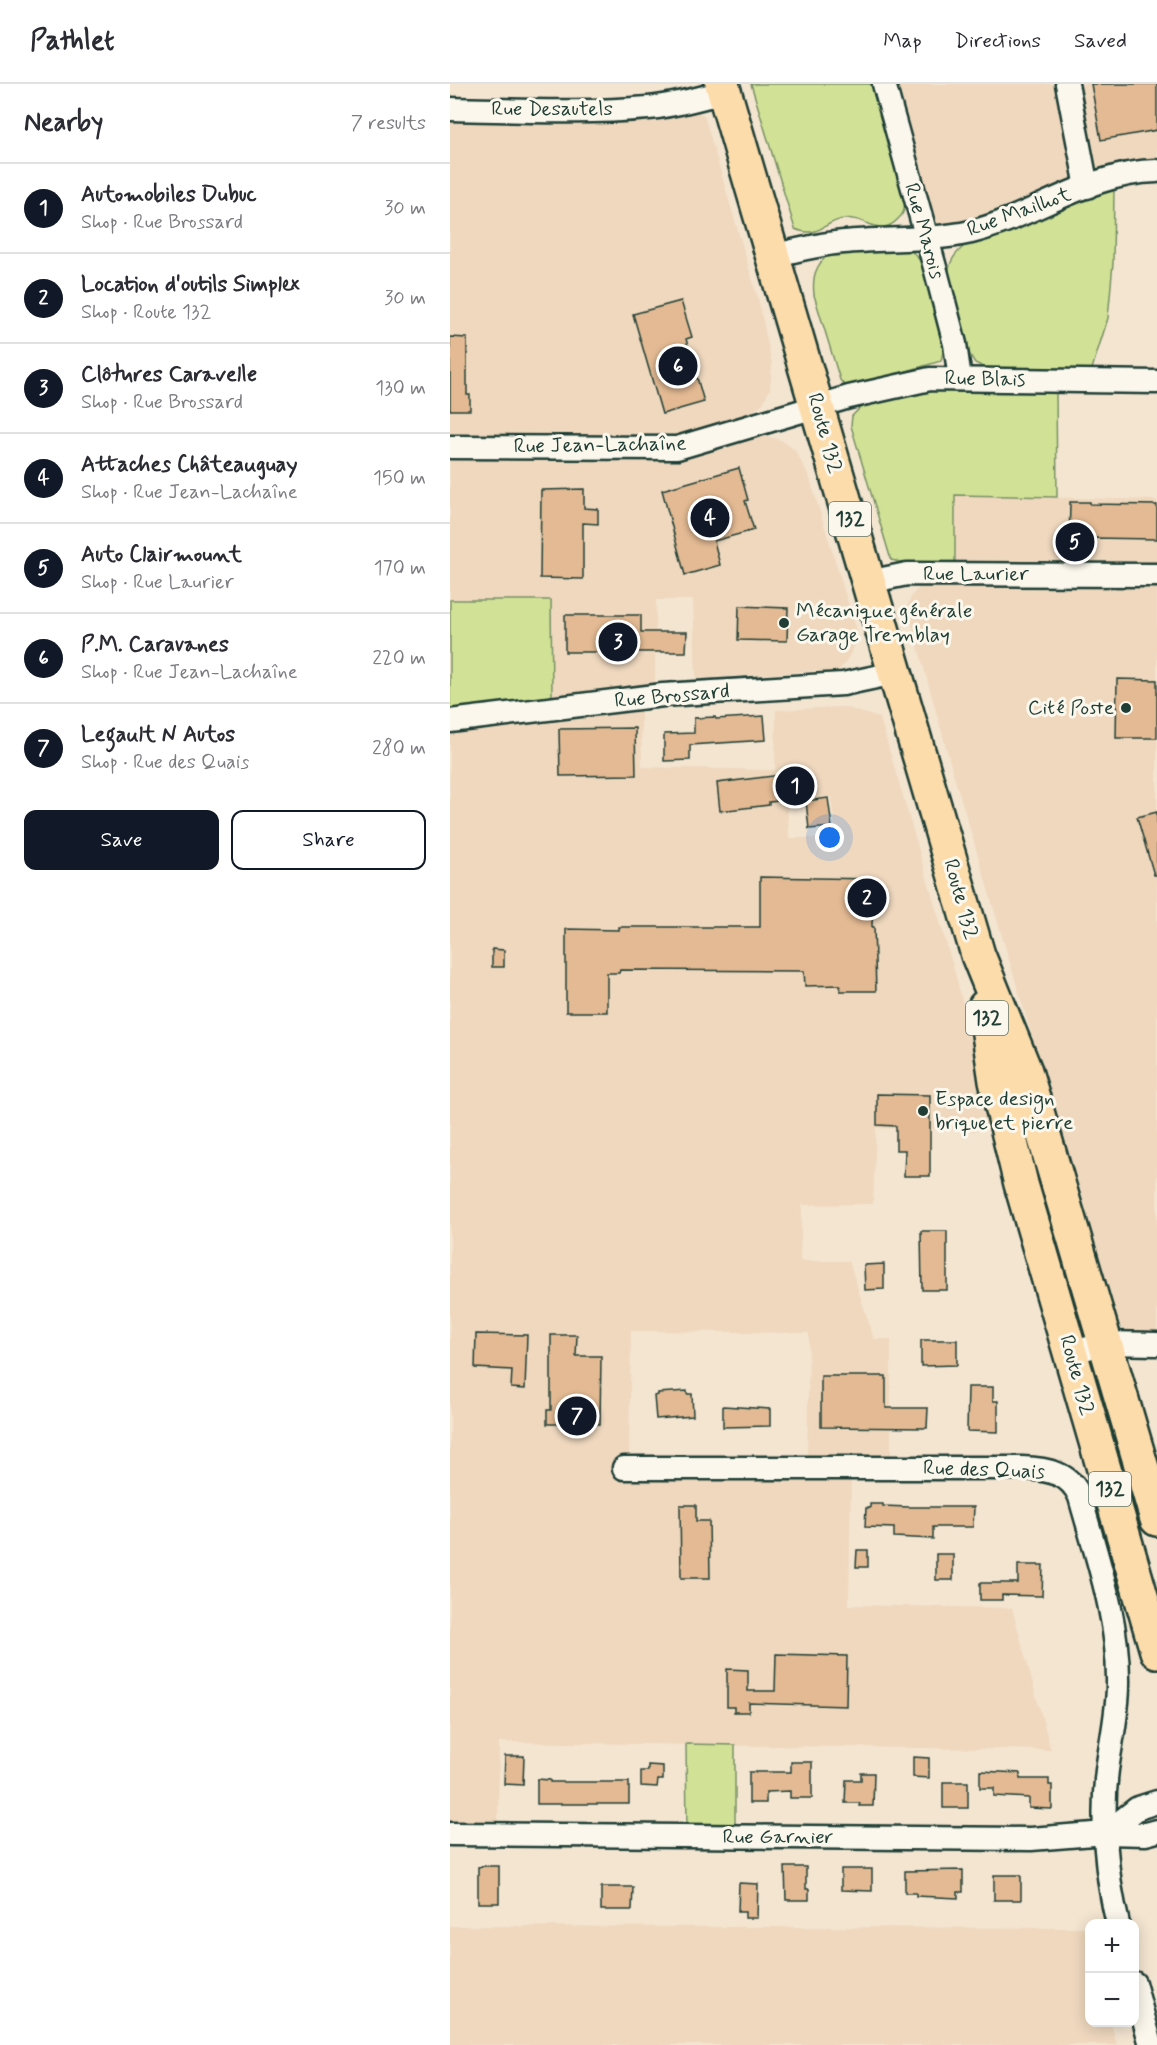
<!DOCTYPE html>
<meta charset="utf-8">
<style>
:root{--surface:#fff;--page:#f2f2f3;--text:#2b2b33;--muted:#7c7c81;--line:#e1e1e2;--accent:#111827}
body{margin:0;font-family:Mynerve,sans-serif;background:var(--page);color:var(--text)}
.controls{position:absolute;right:18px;bottom:18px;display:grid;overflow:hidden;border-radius:12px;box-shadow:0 3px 15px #0003}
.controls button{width:54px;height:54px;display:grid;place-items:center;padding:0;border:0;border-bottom:2px solid var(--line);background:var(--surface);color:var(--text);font:30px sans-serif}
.you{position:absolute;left:380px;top:754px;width:21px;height:21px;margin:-15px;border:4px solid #fff;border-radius:50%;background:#1a73e8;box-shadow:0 0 0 9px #1a73e833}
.badge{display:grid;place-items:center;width:39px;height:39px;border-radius:50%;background:var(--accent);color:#fff;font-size:20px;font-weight:700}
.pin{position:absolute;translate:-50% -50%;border:3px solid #fff;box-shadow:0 2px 6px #0006}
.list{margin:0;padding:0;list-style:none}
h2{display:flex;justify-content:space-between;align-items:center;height:78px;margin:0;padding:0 24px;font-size:26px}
h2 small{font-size:20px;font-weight:400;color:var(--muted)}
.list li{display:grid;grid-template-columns:39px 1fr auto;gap:18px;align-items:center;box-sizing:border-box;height:90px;padding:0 24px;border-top:2px solid var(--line)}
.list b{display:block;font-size:22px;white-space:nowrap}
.list p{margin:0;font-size:20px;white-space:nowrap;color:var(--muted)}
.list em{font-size:20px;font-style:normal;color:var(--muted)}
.actions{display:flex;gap:12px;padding:18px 24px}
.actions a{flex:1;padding:14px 0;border:2px solid var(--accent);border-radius:12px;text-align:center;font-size:21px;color:var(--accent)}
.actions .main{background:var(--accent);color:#fff}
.map{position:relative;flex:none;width:707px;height:1961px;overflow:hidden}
header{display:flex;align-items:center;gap:36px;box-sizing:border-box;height:84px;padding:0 30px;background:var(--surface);border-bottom:2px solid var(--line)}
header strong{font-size:28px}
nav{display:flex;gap:33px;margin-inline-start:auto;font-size:21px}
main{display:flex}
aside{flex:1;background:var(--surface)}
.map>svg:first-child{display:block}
.built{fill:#efd8be;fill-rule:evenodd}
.green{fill:#d1e296;stroke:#789065;stroke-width:1.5}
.building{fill:#e3ba93;stroke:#1f3d34;stroke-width:1.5}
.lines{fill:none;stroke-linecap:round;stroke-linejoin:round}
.minor-casing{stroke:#1f3d34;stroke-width:27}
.highway-casing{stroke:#1f3d34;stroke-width:38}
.minor{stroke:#fbf7ec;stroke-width:22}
.highway{stroke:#fddcac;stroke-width:33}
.poi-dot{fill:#1f3d34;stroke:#fbf7ec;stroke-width:2}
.labels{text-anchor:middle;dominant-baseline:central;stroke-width:6;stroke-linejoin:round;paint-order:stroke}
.shield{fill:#fbf7ec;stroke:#61756b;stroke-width:1.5}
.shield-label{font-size:20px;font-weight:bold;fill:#1f3d34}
.street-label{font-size:21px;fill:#1f3d34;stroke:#fbf7ec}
.poi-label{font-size:21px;fill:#1f3d34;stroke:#fbf7ec;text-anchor:start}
</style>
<header>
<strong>Pathlet</strong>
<nav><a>Map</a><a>Directions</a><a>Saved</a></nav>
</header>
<main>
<aside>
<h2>Nearby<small>7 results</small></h2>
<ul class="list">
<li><span class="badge">1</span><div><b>Automobiles Dubuc</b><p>Shop · Rue Brossard</p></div><em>30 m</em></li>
<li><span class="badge">2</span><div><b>Location d'outils Simplex</b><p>Shop · Route 132</p></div><em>30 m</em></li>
<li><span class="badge">3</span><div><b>Clôtures Caravelle</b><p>Shop · Rue Brossard</p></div><em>130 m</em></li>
<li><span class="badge">4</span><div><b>Attaches Châteauguay</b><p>Shop · Rue Jean-Lachaîne</p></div><em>150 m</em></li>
<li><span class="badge">5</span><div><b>Auto Clairmount</b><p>Shop · Rue Laurier</p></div><em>170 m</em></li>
<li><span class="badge">6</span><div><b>P.M. Caravanes</b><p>Shop · Rue Jean-Lachaîne</p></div><em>220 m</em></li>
<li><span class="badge">7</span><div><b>Legault N Autos</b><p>Shop · Rue des Quais</p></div><em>280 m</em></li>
</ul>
<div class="actions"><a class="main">Save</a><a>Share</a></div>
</aside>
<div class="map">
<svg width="707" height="1961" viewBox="0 0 707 1961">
<rect width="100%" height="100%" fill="#f4e5d1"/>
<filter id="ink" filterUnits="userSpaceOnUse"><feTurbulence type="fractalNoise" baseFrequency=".0167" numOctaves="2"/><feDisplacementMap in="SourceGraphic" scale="12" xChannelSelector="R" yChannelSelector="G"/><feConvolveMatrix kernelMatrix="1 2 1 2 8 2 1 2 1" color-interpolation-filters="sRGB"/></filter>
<g filter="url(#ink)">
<g class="built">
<polygon points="445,0 707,0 707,77 655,83 554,127 511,141 489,142 480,130"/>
<polygon points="242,26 254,31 309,218 322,280 320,305 313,319 301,329 227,351 0,350 0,30"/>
<polygon points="315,352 331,356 345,366 359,392 409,554 394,581 387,587 378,588 363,587 246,595 243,516 206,516 205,598 0,626 0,375 212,377 234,375 299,355"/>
<polygon points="505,411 707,416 707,483 526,481 505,478"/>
<polygon points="486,500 613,503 707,502 707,1252 688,1252 675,1247 668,1240 502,685 457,523 462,511 470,503"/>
<path d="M394 623 430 634 505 889 544 1039 526 1047 426 1044 423 1120 352 1121 350 1177H399L424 1255H441V1375H357L359 1249 181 1247 179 1374H167L166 1392 401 1393 399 1521 562 1524 601 1666 49 1658 48 1744H0V646L191 624 192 683 325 686 326 626ZM381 713 386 754H339L337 716Z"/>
<polygon points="0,1842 635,1844 639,1862 640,1938 661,1939 667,1961 0,1961"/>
</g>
<g class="green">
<path d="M301 0H423L454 114C455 123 455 129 448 135 430 155 414 131 393 135 373 138 369 155 345 145Z"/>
<path d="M664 103 663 179 658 234 641 288 540 286 525 279 520 271 498 192C499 178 504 171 514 162Z"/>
<path d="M453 164 464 169 471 178 477 193 495 258 491 277 402 303 395 302 390 296 364 211C362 193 365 182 379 170Z"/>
<polygon points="472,302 606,306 607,413 505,411 505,478 456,479 441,476 401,342 402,332 414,320"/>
<polygon points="0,516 101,516 102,612 0,626"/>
<polygon points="236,1660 285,1661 285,1746 237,1745"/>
</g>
<g class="building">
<polygon points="641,0 707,0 707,46 651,56"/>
<polygon points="231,217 242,253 236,255 254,318 212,330 183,230"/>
<polygon points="0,253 17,254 17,311 20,311 20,326 0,326"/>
<polygon points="289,384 298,416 295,417 304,446 264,457 270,481 235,491 212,406"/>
<polygon points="134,405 134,424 148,425 148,440 133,439 133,495 90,494 91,406"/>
<polygon points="620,418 640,418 640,420 707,421 707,455 640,454 640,464 619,464"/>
<polygon points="289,522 338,524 337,557 288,556"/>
<polygon points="115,531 191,531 191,548 237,548 236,568 115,568"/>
<polygon points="667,595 707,596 707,654 666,654"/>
<polygon points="314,632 316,656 240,661 240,676 214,677 214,650 244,649 244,634 265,633 266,635"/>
<polygon points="185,644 186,691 110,692 109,645"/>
<polygon points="347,689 350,715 319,718 319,721 270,727 267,699"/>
<polygon points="378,714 382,743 359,745 356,717"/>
<polygon points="707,728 707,791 704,791 687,733"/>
<polygon points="310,793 423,795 422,843 424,843 426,907 390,907 390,901 355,902 354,887 170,886 169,889 157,889 157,928 116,928 116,845 169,846 169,843 310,843"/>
<polygon points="42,865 54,866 54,883 42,883"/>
<polygon points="427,1010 480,1011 480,1092 454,1092 455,1066 446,1066 446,1042 427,1041"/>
<polygon points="471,1147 497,1147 497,1206 472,1206"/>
<polygon points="434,1180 434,1205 415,1206 414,1181"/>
<polygon points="26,1250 77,1251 75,1305 61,1304 62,1286 25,1284"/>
<polygon points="101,1251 127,1251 126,1272 151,1272 150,1340 97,1340 97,1326 101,1326"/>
<polygon points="471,1256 507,1256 507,1281 471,1282"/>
<polygon points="371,1292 436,1292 436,1324 478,1324 477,1344 371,1343"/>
<polygon points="518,1303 543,1303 543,1317 548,1317 548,1348 517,1347"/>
<polygon points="237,1307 237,1310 242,1310 243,1332 206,1335 204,1312 208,1311 208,1309"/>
<polygon points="273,1322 320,1325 320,1342 273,1343"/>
<polygon points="420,1420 433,1420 433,1422 459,1423 524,1423 523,1443 483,1443 483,1455 444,1453 444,1444 415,1443 416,1424 420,1424"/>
<polygon points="230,1421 246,1421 246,1437 259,1437 260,1494 231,1494"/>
<polygon points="407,1466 418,1466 418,1483 406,1483"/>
<rect x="486" y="1470" width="17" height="26"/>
<polygon points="568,1481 593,1481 592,1512 552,1511 552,1516 530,1516 530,1499 568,1499"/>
<polygon points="326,1570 397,1572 396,1622 299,1619 299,1628 284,1628 284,1623 277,1623 277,1585 298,1586 298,1607 325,1607"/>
<polygon points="55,1672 74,1672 73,1701 54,1700"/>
<polygon points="463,1673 479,1674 479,1694 463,1693"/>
<polygon points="341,1678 362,1678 362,1714 340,1714 340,1707 316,1708 316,1719 299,1719 299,1688 341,1688"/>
<polygon points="198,1681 213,1682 213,1696 208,1696 207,1703 191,1702 191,1687 198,1687"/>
<polygon points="530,1687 570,1689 570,1695 599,1695 599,1701 602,1701 602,1725 579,1724 579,1714 544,1712 544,1704 530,1704"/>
<polygon points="411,1689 424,1689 423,1722 409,1722 410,1719 395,1719 396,1696 411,1696"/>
<polygon points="87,1695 100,1696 100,1698 179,1698 179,1720 87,1720"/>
<rect x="493" y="1698" width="25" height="26"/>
<polygon points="35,1782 49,1782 49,1819 28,1819 28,1783"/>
<polygon points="335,1783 356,1783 356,1805 359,1805 359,1816 336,1816"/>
<polygon points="391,1785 422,1785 422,1807 391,1806"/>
<polygon points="513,1786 513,1808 508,1808 508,1814 466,1812 466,1809 455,1809 455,1787"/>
<rect x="544" y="1791" width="27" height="25"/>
<polygon points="289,1799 308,1800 307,1834 295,1834 295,1828 288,1828"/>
<polygon points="151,1803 183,1803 182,1826 151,1826"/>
</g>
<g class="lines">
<defs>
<g id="minor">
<polyline points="434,0 486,187 505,260 510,295"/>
<polyline points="617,0 637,103"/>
<path d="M0 25C66 26 133 30 198 24 224 22 249 14 274 8"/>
<path d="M323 172C346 166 370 160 394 158 434 154 483 157 521 148 585 132 640 88 707 87"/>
<polyline points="0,363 227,364 399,313 480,295 707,298"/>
<polyline points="418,498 457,490 707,491"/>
<polyline points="0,637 213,611 393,600 445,589"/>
<polyline points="621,1269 655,1259 707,1260"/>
<path d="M174 1384H572C596 1385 620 1388 630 1413 647 1474 669 1536 668 1600 668 1629 661 1657 657 1686 651 1735 656 1792 668 1840"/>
<polyline points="656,1749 688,1724 707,1718"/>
<polyline points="0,1750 581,1755 656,1749 696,1750 707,1747"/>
<polyline points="684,1899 701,1961"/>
</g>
<g id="highway">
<polyline points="272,0 528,871 575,987 707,1435"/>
<polyline points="535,923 546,997 571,1100 707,1567"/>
</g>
</defs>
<use href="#minor" class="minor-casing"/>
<use href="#highway" class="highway-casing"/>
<use href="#minor" class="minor"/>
<use href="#highway" class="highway"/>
</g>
</g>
<g class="poi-dot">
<circle cx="334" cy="539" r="6"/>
<circle cx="676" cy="624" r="6"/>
<circle cx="473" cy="1027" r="6"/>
</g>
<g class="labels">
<g class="shield">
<rect x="379" y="418" width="42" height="34" rx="4.5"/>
<rect x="516" y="917" width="42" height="34" rx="4.5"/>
<rect x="639" y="1388" width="42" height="34" rx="4.5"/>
</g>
<g class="shield-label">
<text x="400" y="435">132</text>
<text x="537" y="934">132</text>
<text x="660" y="1405">132</text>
</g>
<g class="street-label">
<text x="102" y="25">Rue Desautels</text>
<text transform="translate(569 128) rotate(-20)">Rue Mailhot</text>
<text transform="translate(474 147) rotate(74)">Rue Marois</text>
<text transform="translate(535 295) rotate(1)">Rue Blais</text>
<text transform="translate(375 349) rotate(74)">Route 132</text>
<text transform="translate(150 361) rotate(-1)">Rue Jean-Lachaîne</text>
<text x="526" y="490">Rue Laurier</text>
<text transform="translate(222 612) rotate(-5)">Rue Brossard</text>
<text transform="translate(511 815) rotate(74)">Route 132</text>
<text transform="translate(627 1291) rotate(74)">Route 132</text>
<text transform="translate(534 1386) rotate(2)">Rue des Quais</text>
<text x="328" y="1753">Rue Garnier</text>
</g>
<g class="poi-label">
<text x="346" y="527">Mécanique générale<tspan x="346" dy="24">Garage Tremblay</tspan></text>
<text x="664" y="624" text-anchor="end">Cité Poste</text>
<text x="485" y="1015">Espace design<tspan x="485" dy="24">brique et pierre</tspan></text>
</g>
</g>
</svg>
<div class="controls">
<button>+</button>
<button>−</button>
</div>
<div class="you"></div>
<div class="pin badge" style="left:345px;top:702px">1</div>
<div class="pin badge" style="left:417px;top:814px">2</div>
<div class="pin badge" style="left:168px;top:558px">3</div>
<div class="pin badge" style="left:260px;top:434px">4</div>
<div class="pin badge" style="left:625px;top:458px">5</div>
<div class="pin badge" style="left:228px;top:282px">6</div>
<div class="pin badge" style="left:127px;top:1332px">7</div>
</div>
</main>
